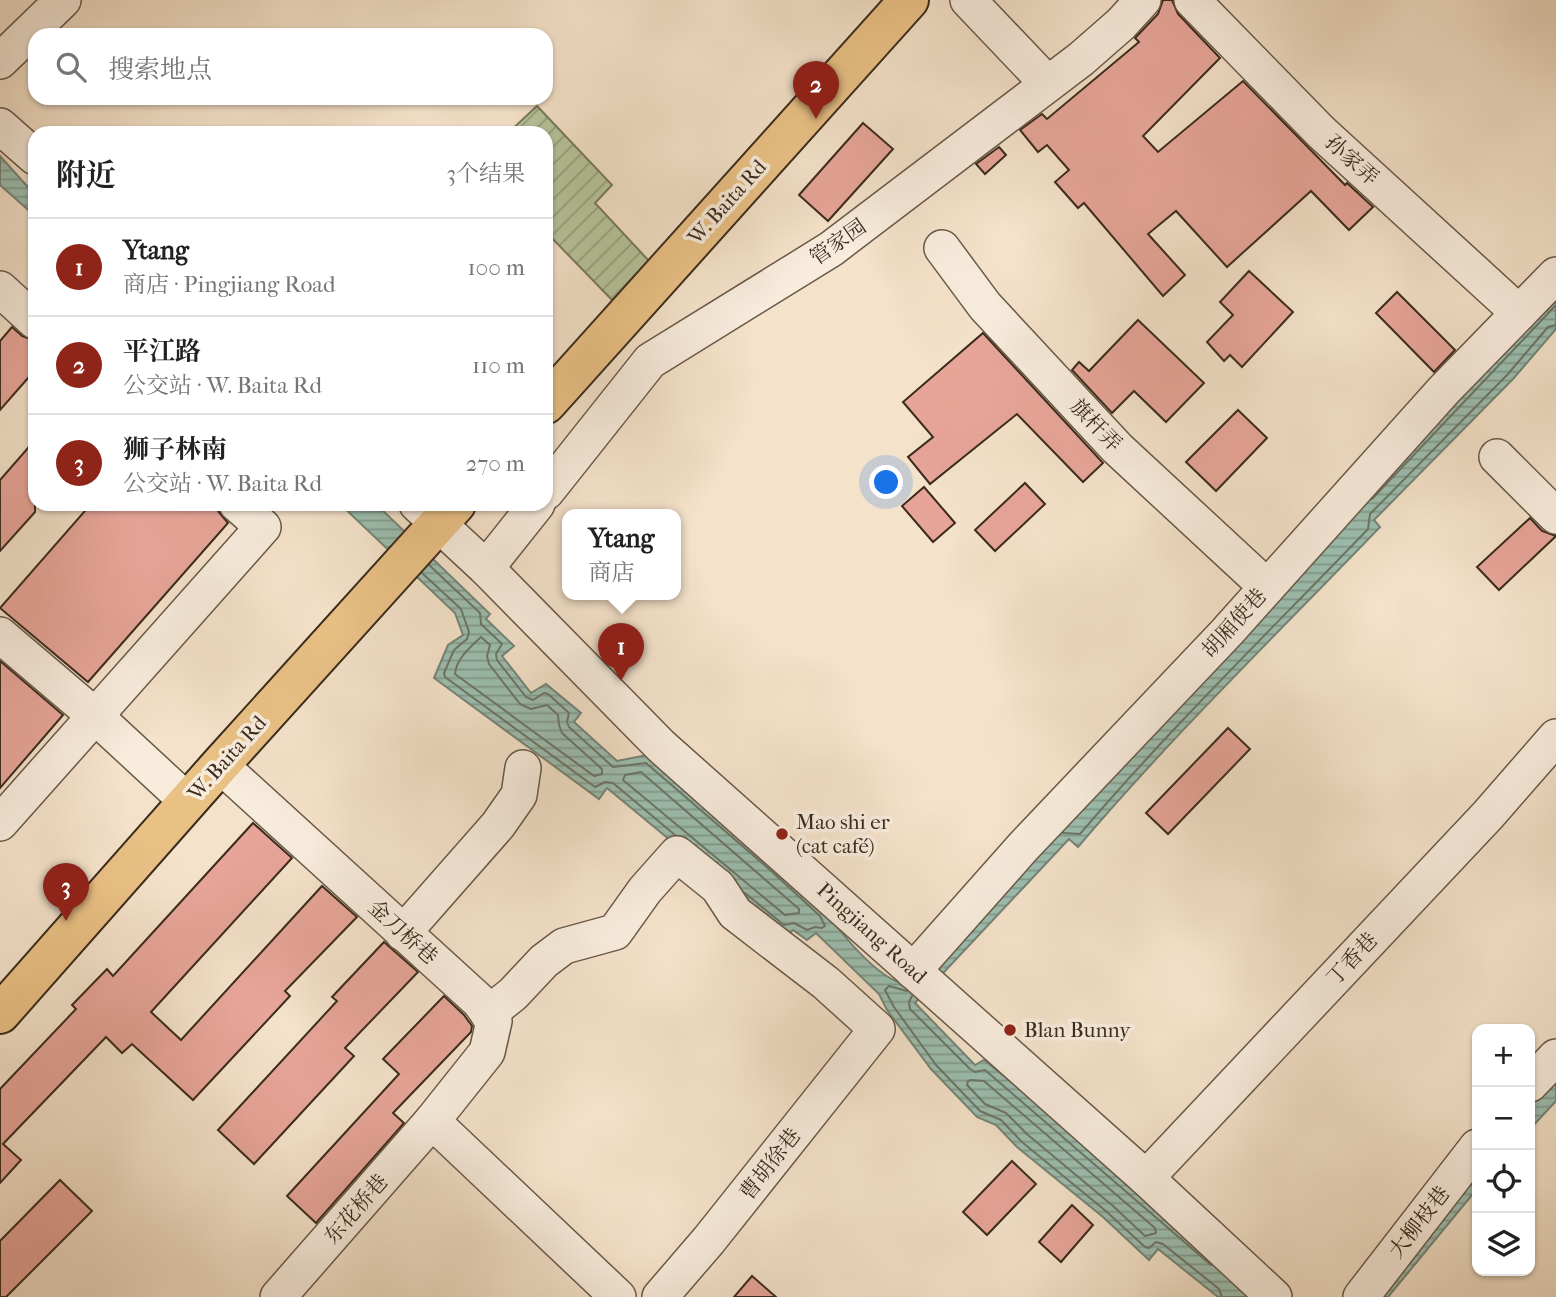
<!DOCTYPE html>
<html lang="zh">
<meta charset="utf-8">
<style>
:root{--surface:#fff;--page:#f2f2f2;--text:#222;--muted:#767676;--line:#e0e0e0;--accent:#8f2418}
body{margin:0;font-family:"IM FELL French Canon","Noto Serif SC",serif;background:var(--page);color:var(--text)}
.controls{position:absolute;right:21px;bottom:21px;display:grid;overflow:hidden;border-radius:14px;box-shadow:0 2px 5px #0004}
.controls button{width:63px;height:63px;display:grid;place-items:center;padding:0;border:0;border-bottom:2px solid var(--line);background:var(--surface);color:var(--text);font:35px sans-serif}
.you{position:absolute;left:887px;top:483px;width:24px;height:24px;margin:-18px;border:5px solid #fff;border-radius:50%;background:#1a73e8;box-shadow:0 0 0 10px #1a73e833}
.badge{display:grid;place-items:center;width:46px;height:46px;border-radius:50%;background:var(--accent);color:#fff;font-size:23px;font-weight:700}
.pin{position:absolute;translate:-50% -58px;filter:drop-shadow(0 2px 4px #0008)}
.pin::after{content:'';position:absolute;top:37px;width:24px;height:21px;background:inherit;clip-path:polygon(0 0,100% 0,50% 100%)}
.popup{position:absolute;left:562px;top:509px;width:119px;height:91px;box-sizing:border-box;display:grid;place-content:center;border-radius:14px;background:var(--surface);filter:drop-shadow(0 2px 5px #0005);font-size:23px;white-space:nowrap;color:var(--muted)}
.popup b{font-size:26px;color:var(--text)}
.popup::after{content:'';position:absolute;left:50%;top:100%;margin-left:-14px;border:14px solid transparent;border-top-color:var(--surface)}
.list{margin:0;padding:0;list-style:none}
h2{display:flex;justify-content:space-between;align-items:center;height:91px;margin:0;padding:0 28px;font-size:30px}
h2 small{font-size:23px;font-weight:400;color:var(--muted)}
.list li{display:grid;grid-template-columns:46px 1fr auto;gap:21px;align-items:center;box-sizing:border-box;height:98px;padding:0 28px;border-top:2px solid var(--line)}
.list b{display:block;font-size:26px;white-space:nowrap}
.list p{margin:0;font-size:23px;white-space:nowrap;color:var(--muted)}
.list em{font-size:23px;font-style:normal;color:var(--muted)}
.icon{flex:none;width:38px;height:38px;fill:none;stroke:currentColor;stroke-width:2;stroke-linecap:round;stroke-linejoin:round}
.map{position:relative;flex:none;width:1556px;height:1297px;overflow:hidden}
.search{position:absolute;background:var(--surface);box-shadow:0 2px 5px #0004;left:28px;top:28px;width:525px;height:77px;display:flex;align-items:center;gap:18px;box-sizing:border-box;padding:0 24px;border-radius:21px;color:var(--muted);font-size:26px}
.panel{position:absolute;background:var(--surface);box-shadow:0 2px 5px #0004;left:28px;top:126px;width:525px;height:385px;border-radius:21px}
.map>svg:first-child{display:block}
.garden{fill:url(#garden-furrows);stroke:#78785c;stroke-width:2}
.water{fill:url(#water-rules);stroke:#758476;stroke-width:2}
.lines{fill:none;stroke-linecap:round;stroke-linejoin:round}
.shore{stroke:#6b7567;stroke-width:2}
.building{fill:#e7a599;stroke:#3a2b1d;stroke-width:2}
.minor-casing{stroke:#685948;stroke-width:38}
.major-casing{stroke:#3a2b1d;stroke-width:42}
.minor{stroke:#f8ecdd;stroke-width:35}
.major{stroke:#eac185;stroke-width:38}
.poi-dot{fill:#8f2418;stroke:#f8ecdd;stroke-width:2.5}
.labels{text-anchor:middle;dominant-baseline:central;stroke-width:7;stroke-linejoin:round;paint-order:stroke}
.street-label{font-size:21px;fill:#3a2b1d;stroke:#f8ecdd}
.poi-label{font-size:21px;fill:#3a2b1d;stroke:#f8ecdd;text-anchor:start}
</style>
<div class="map">
<svg width="1556" height="1297" viewBox="0 0 1556 1297">
<defs>
<pattern id="garden-furrows" width="10" height="10" patternUnits="userSpaceOnUse" patternTransform="scale(1.75)"><rect width="10" height="10" fill="#b6c49b"/><path d="M-1 1l2-2M0 10L10 0M9 11l2-2" fill="none" stroke="#959f7e"/></pattern>
<pattern id="water-rules" width="6" height="5" patternUnits="userSpaceOnUse" patternTransform="scale(1.75)"><rect width="6" height="5" fill="#9cbfb1"/><path d="M0 2.5h6" fill="none" stroke="#809b8f"/></pattern>
</defs>
<rect width="100%" height="100%" fill="#f4e2ca"/>
<filter id="stains"><feTurbulence type="fractalNoise" baseFrequency=".00286" numOctaves="4"/><feColorMatrix values="0 0 0 0 .2 0 0 0 0 .09 0 0 0 0 .02 0 0 0 .5 -.17"/></filter>
<radialGradient id="worn" r=".72"><stop offset=".6" stop-color="#630" stop-opacity="0"/><stop offset="1" stop-color="#630" stop-opacity=".3"/></radialGradient>
<polygon class="garden" points="537,106 612,185 595,203 649,261 613,301 546,232 546,133 508,133"/>
<g class="water">
<polygon points="0,156 35,195 35,216 0,185"/>
<path d="M1556 295V329L1513 379 1374 520 1380 527C1278 633 1173 735 1078 847L1069 839 915 1003 975 1065 984 1060 1021 1090 1258 1297H1218L1158 1249 1149 1260 1103 1217 1017 1147 996 1125 977 1117 931 1069 887 1010 879 994 816 933 807 940 793 930 786 936 607 788 599 799 434 678 448 645 463 635 455 613 340 504H376L490 614 486 619 514 646 502 656 531 693 546 684 581 713 574 722 617 761 647 755 825 911C842 934 876 977 904 984Z"/>
<polygon points="1556,1069 1556,1101 1530,1129 1530,1097"/>
<polygon points="1477,1162 1477,1189 1388,1297 1375,1297"/>
</g>
<g class="lines">
<g class="shore">
<polyline points="1372,499 1556,305"/>
<polyline points="429,565 480,613 481,624 502,644 496,654 497,660 526,697 533,700 544,693 548,694 569,713 567,722 569,727 613,767 646,763 769,869 820,916 825,926 822,928 815,927 807,930 794,923 784,925 745,893"/>
<polyline points="422,573 461,609 469,632 467,639 454,650 444,673 445,677 595,787 605,782 613,783 675,835"/>
<path d="M481 637 490 645 487 656 489 664 520 704 531 709 547 705 558 715 559 725 562 733 602 769V774L594 776 455 674C456 659 471 646 481 637Z"/>
<polygon points="641,772 799,909 799,913 785,915 623,780 625,775"/>
<path d="M1063 833 1080 834C1171 727 1271 630 1368 529L1370 514 1508 374 1548 327 1556 325"/>
<polyline points="907,991 889,986 885,990 894,1007 936,1065 980,1111 1001,1120 1022,1142 1107,1212 1145,1247 1149,1248 1156,1242 1163,1244 1219,1289 1222,1297"/>
<polyline points="912,996 909,1002 910,1009 970,1069 975,1072 985,1070 1211,1265"/>
<polygon points="971,1080 984,1081 1155,1228 1156,1233 1145,1236 1113,1206 1028,1135 1006,1113 985,1104 967,1085 968,1081"/>
</g>
</g>
<g class="building">
<polygon points="1163,0 1172,0 1178,14 1220,58 1143,136 1158,152 1243,81 1345,185 1347,183 1373,207 1349,230 1311,191 1227,267 1176,211 1148,234 1185,275 1163,296 1084,203 1078,208 1055,182 1069,170 1047,145 1038,152 1020,130 1042,114 1047,119 1139,42 1135,38 1158,14"/>
<polygon points="863,123 893,149 828,221 799,195"/>
<polygon points="999,147 1006,155 985,174 976,164"/>
<polygon points="1249,271 1293,312 1242,367 1230,355 1224,361 1207,342 1233,315 1220,302"/>
<polygon points="1397,292 1455,350 1434,372 1376,313"/>
<polygon points="1138,320 1204,383 1166,422 1134,391 1112,413 1072,370 1079,362 1089,371"/>
<polygon points="12,327 22,336 35,341 35,370 0,410 0,341"/>
<polygon points="983,333 1103,463 1083,482 1017,414 930,484 908,457 933,437 903,402"/>
<polygon points="1238,410 1267,438 1216,491 1186,462"/>
<polygon points="35,440 35,512 0,551 0,480"/>
<polygon points="1025,483 1045,504 995,551 975,530"/>
<polygon points="924,487 955,523 933,542 902,506"/>
<polygon points="91,504 217,504 218,511 228,523 88,682 0,608"/>
<polygon points="1530,518 1542,531 1556,536 1499,590 1477,567"/>
<polygon points="0,661 63,715 0,788"/>
<polygon points="1228,728 1250,749 1168,834 1146,813"/>
<polygon points="253,823 292,858 151,1012 181,1040 322,886 357,917 285,991 290,996 193,1100 132,1044 122,1053 106,1037 3,1144 21,1160 0,1183 0,1089 76,1009 72,1005 107,969 113,976"/>
<polygon points="384,942 418,972 345,1048 354,1056 254,1164 218,1130 337,1001 332,997"/>
<polygon points="444,996 464,1015 472,1026 471,1032 393,1113 404,1123 316,1223 287,1196 399,1074 383,1059"/>
<polygon points="1012,1161 1036,1184 987,1235 963,1212"/>
<polygon points="60,1180 92,1211 6,1297 0,1297 0,1241"/>
<polygon points="1072,1205 1093,1225 1061,1262 1039,1242"/>
<polygon points="752,1276 776,1297 734,1297"/>
</g>
<g class="lines">
<defs>
<g id="minor">
<polyline points="968,0 1047,83"/>
<polyline points="1192,0 1321,132 1519,313"/>
<polyline points="0,61 63,0"/>
<polyline points="0,126 35,157"/>
<polyline points="942,248 985,306 1117,448 1267,587"/>
<polyline points="0,289 35,321"/>
<polyline points="1497,457 1556,516"/>
<polyline points="546,492 650,361 831,249 1081,59 1121,24 1143,0"/>
<polyline points="417,504 486,568 661,746 1146,1178 1274,1297"/>
<polyline points="486,568 537,504"/>
<polyline points="0,635 94,715 188,802"/>
<polyline points="220,765 479,1001 494,1021 487,1052 432,1121 278,1297"/>
<polyline points="0,823 263,527 237,504"/>
<polyline points="403,933 498,825 519,795 523,768"/>
<polyline points="913,971 1023,847 1227,632 1444,390 1556,275"/>
<polyline points="488,1014 513,994 544,961 564,946 615,932 645,890 677,854 718,887 735,913 826,983 877,1029 709,1240 660,1297"/>
<polyline points="1530,1084 1556,1057"/>
<polyline points="432,1121 618,1297"/>
<polyline points="1146,1178 1488,815 1556,737"/>
<polyline points="1361,1297 1477,1147"/>
</g>
<g id="major">
<polyline points="546,404 909,0"/>
<polyline points="0,1014 220,765 456,504"/>
</g>
</defs>
<use href="#minor" class="minor-casing"/>
<use href="#major" class="major-casing"/>
<use href="#minor" class="minor"/>
<use href="#major" class="major"/>
</g>
<g class="poi-dot">
<circle cx="782" cy="834" r="7"/>
<circle cx="1010" cy="1030" r="7"/>
</g>
<g class="labels">
<g class="street-label">
<text transform="translate(1352 160) rotate(42)">孙家弄</text>
<text transform="translate(727 202) rotate(-48)">W. Baita Rd</text>
<text transform="translate(838 242) rotate(-35)">管家园</text>
<text transform="translate(1096 425) rotate(46)">旗杆弄</text>
<text transform="translate(1234 623) rotate(-48)">胡厢使巷</text>
<text transform="translate(227 758) rotate(-48)">W. Baita Rd</text>
<text transform="translate(403 932) rotate(42)">金刀桥巷</text>
<text transform="translate(872 933) rotate(42)">Pingjiang Road</text>
<text transform="translate(1352 959) rotate(-47)">丁香巷</text>
<text transform="translate(770 1164) rotate(-52)">曹胡徐巷</text>
<text transform="translate(356 1209) rotate(-49)">东花桥巷</text>
<text transform="translate(1419 1222) rotate(-52)">大柳枝巷</text>
</g>
<g class="poi-label">
<text x="796" y="822">Mao shi er<tspan x="796" dy="24">(cat café)</tspan></text>
<text x="1024" y="1030">Blan Bunny</text>
</g>
</g>
<rect width="100%" height="100%" filter="url(#stains)"/>
<rect width="100%" height="100%" fill="url(#worn)"/>
</svg>
<div class="controls">
<button>+</button>
<button>−</button>
<button><svg class="icon" aria-label="locate" viewBox="0 0 24 24"><circle cx="12" cy="12" r="6"/><path d="M12 2v4M12 18v4M2 12h4M18 12h4"/></svg></button>
<button><svg class="icon" aria-label="layers" viewBox="0 0 24 24"><path d="M12 4l9 5-9 5-9-5zM3 14l9 5 9-5"/></svg></button>
</div>
<div class="you"></div>
<div class="pin badge" style="left:621px;top:681px">1</div>
<div class="popup"><b>Ytang</b>商店</div>
<div class="pin badge" style="left:816px;top:119px">2</div>
<div class="pin badge" style="left:66px;top:921px">3</div>
<div class="search"><svg class="icon" aria-label="search" viewBox="0 0 24 24"><circle cx="10" cy="10" r="6"/><path d="M15 15l6 6"/></svg>搜索地点</div>
<section class="panel">
<h2>附近<small>3个结果</small></h2>
<ul class="list">
<li><span class="badge">1</span><div><b>Ytang</b><p>商店 · Pingjiang Road</p></div><em>100 m</em></li>
<li><span class="badge">2</span><div><b>平江路</b><p>公交站 · W. Baita Rd</p></div><em>110 m</em></li>
<li><span class="badge">3</span><div><b>狮子林南</b><p>公交站 · W. Baita Rd</p></div><em>270 m</em></li>
</ul>
</section>
</div>
